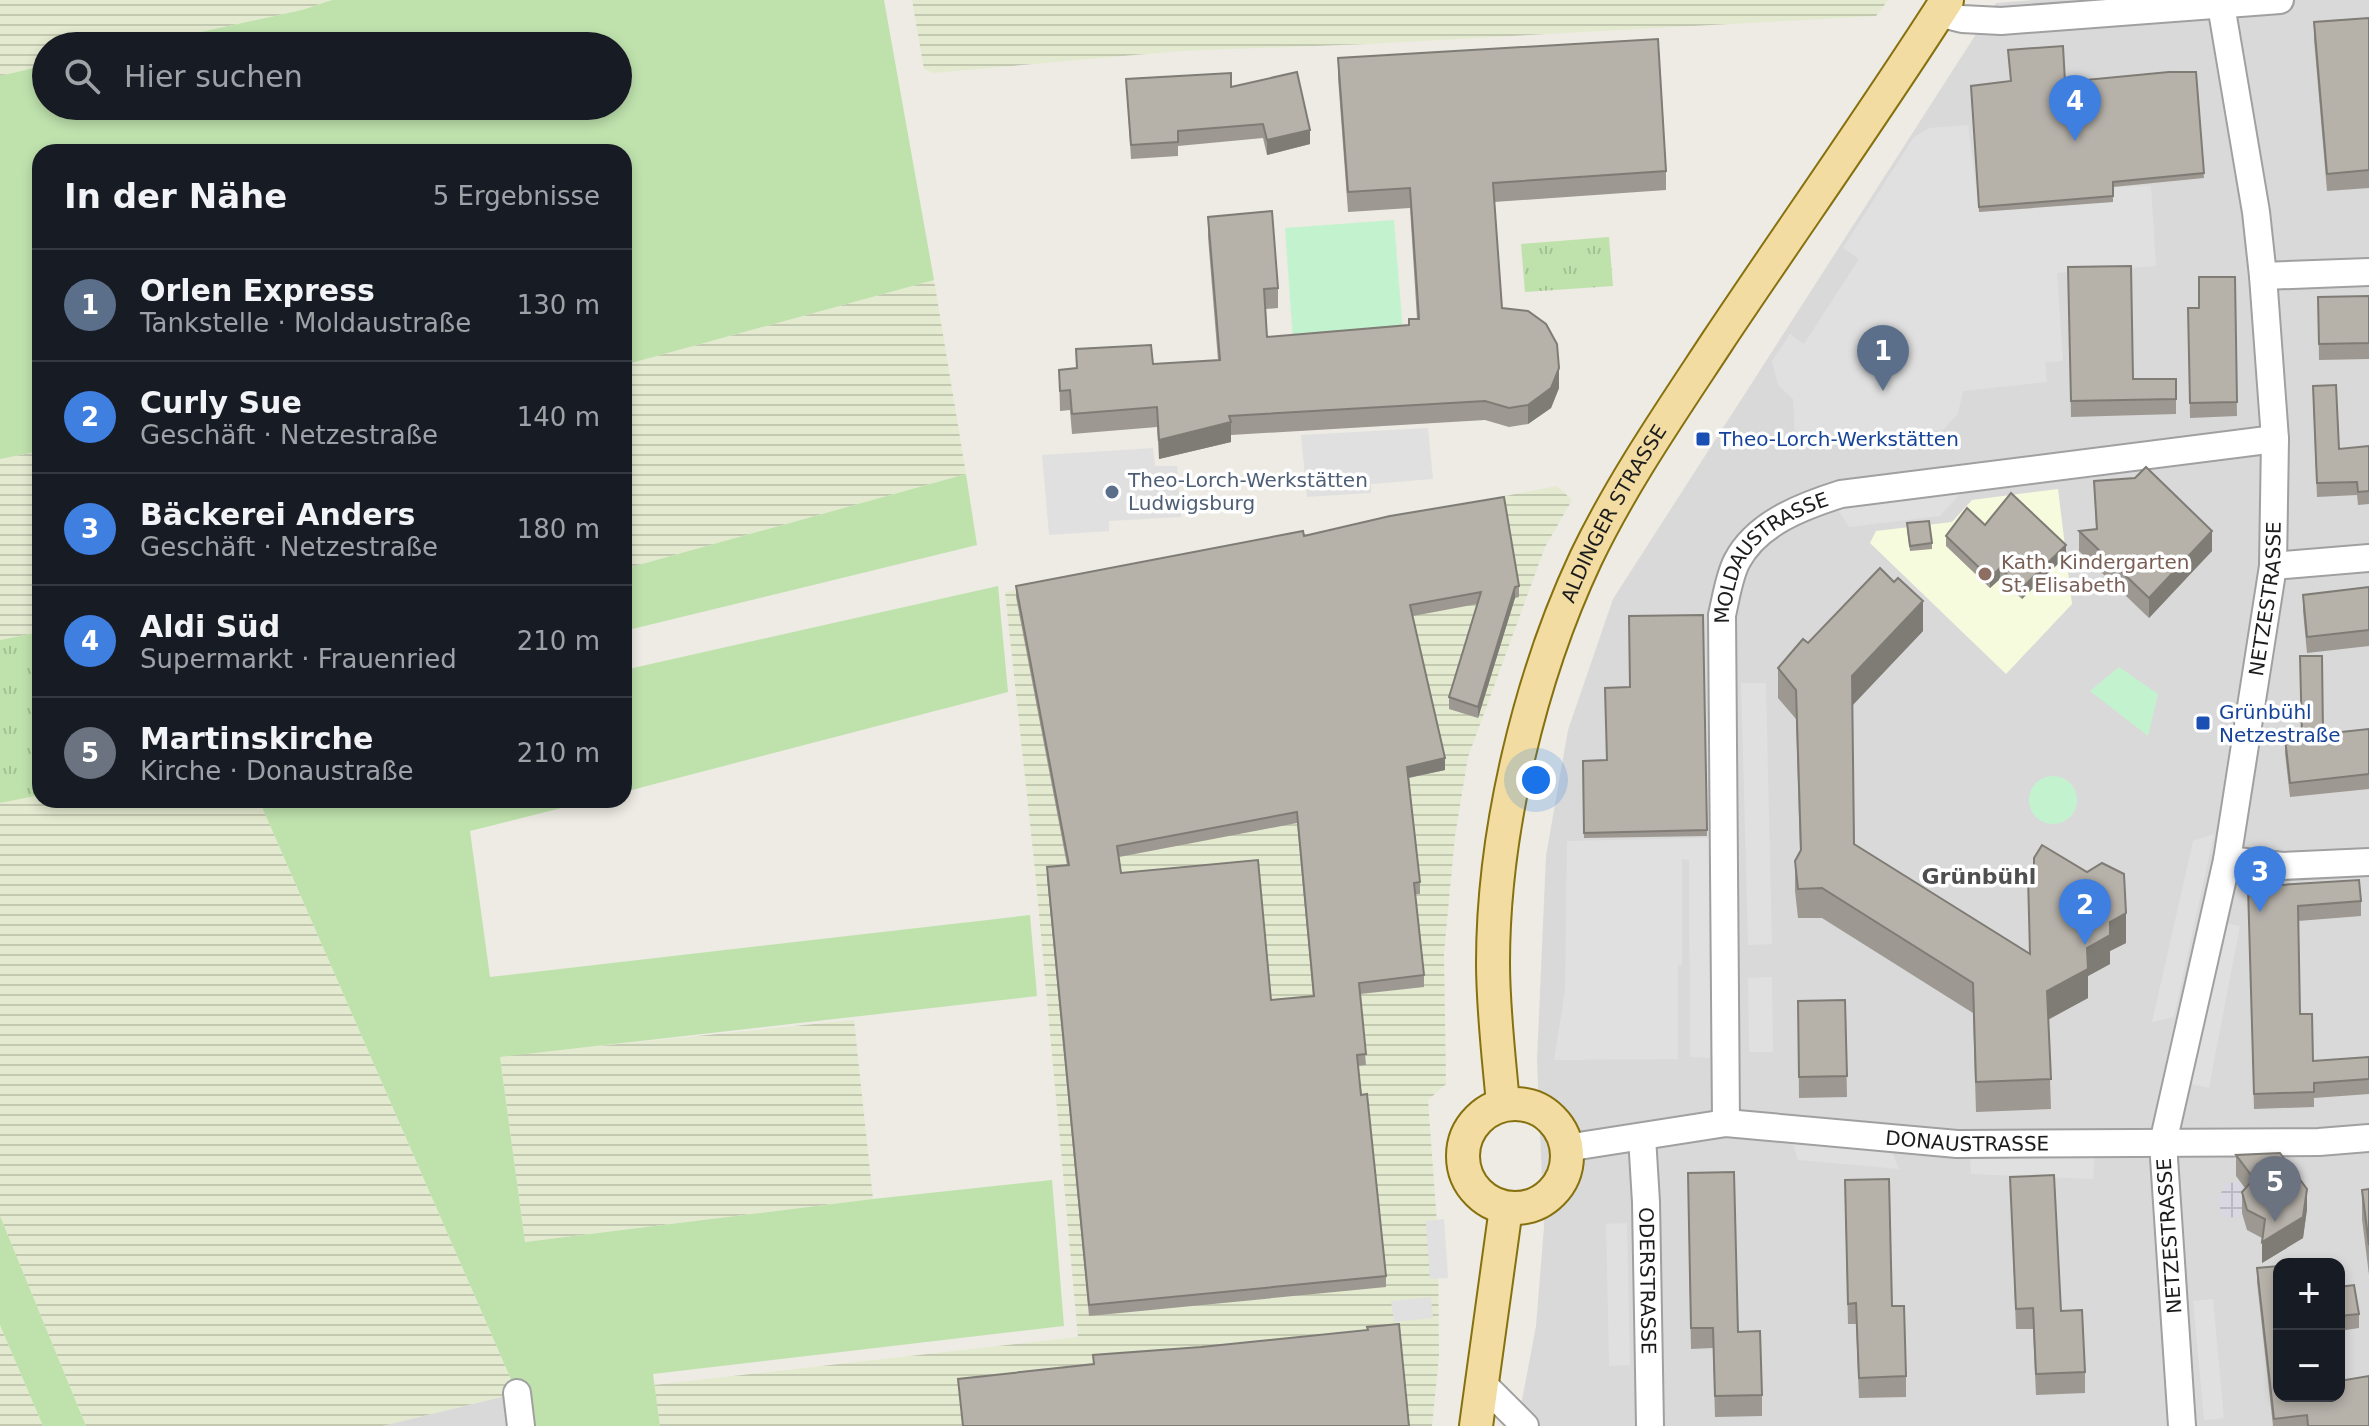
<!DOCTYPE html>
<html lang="de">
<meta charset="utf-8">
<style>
:root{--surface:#171b24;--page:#20242c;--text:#f1f3f6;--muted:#9ea1a6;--line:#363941;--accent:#d69990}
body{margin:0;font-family:"DejaVu Sans",sans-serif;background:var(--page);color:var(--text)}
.controls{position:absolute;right:24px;bottom:24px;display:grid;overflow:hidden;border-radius:16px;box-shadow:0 4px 12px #0003}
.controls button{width:72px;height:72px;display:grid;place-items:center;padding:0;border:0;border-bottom:2px solid var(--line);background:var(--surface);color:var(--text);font:40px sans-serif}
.you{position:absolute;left:1536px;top:780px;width:28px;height:28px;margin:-20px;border:6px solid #fff;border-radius:50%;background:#1a73e8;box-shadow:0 0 0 12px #1a73e833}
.badge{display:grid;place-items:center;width:52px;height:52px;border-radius:50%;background:var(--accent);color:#fff;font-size:26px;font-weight:700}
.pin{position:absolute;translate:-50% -66px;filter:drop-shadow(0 2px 4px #0008)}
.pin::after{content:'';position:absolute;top:42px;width:28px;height:24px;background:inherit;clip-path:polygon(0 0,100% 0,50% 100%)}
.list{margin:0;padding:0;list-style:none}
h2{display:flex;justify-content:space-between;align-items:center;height:104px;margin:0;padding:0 32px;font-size:34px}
h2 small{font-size:26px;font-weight:400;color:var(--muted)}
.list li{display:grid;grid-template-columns:52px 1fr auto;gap:24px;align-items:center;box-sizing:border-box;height:112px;padding:0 32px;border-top:2px solid var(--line)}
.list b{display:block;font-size:30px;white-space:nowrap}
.list p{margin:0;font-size:26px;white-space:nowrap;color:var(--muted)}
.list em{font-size:26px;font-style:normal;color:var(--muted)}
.icon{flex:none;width:44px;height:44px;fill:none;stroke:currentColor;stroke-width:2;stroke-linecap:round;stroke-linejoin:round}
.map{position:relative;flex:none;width:2369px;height:1426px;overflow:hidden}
.search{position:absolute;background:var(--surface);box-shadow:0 4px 12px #0003;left:32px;top:32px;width:600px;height:88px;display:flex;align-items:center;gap:20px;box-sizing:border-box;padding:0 28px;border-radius:44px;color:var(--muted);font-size:30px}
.panel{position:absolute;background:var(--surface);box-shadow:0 4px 12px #0003;left:32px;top:144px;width:600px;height:664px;border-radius:24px}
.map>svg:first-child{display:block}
.residential{fill:#dad9d9;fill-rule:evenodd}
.education{fill:#f7fbdd}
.farmland{fill:url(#farmland-rules)}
.grass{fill:url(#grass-tufts)}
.park{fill:#c3f3ce}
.garden{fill:#bfe2ad}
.parking{fill:#e0e0e0}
.plaza{fill:url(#plaza-grid)}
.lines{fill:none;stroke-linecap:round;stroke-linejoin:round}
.minor-casing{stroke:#a0a0a0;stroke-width:30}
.major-casing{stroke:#86710e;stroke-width:36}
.minor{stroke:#fff;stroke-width:26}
.major{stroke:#f2dca2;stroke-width:32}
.wall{fill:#9d9891;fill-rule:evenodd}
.shaded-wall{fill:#7f7c76}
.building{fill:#b6b1a9;stroke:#7f7c76;stroke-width:2;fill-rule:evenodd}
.transit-dot{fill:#1a4fb4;stroke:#fff;stroke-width:3}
.service-dot{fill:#5c6f8a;stroke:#fff;stroke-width:3}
.education-dot{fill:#8d6e63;stroke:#fff;stroke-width:3}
.labels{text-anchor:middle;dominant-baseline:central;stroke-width:7;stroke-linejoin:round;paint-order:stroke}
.transit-label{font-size:20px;fill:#164399;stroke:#fff;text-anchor:start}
.service-label{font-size:20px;fill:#4e5e75;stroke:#fff;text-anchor:start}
.street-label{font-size:20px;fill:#1c1c1c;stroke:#fff}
.education-label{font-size:20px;fill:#785e54;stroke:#fff;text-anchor:start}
.neighbourhood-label{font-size:22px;font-weight:bold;fill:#4f4f4f;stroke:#fff}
</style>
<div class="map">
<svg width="2369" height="1426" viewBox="0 0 2369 1426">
<defs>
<pattern id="farmland-rules" width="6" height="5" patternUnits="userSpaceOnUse" patternTransform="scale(2)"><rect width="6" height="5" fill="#e4eacf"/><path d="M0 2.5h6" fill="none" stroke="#c3c8b1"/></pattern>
<pattern id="grass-tufts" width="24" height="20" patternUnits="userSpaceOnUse" patternTransform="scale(2)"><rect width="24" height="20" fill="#bfe2ad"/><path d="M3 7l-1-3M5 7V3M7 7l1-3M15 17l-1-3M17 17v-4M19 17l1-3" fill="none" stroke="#a4c194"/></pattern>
<pattern id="plaza-grid" width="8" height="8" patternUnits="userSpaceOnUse" patternTransform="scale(2)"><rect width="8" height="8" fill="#d9d7e2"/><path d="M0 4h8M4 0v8" fill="none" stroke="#bab8c1"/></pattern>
</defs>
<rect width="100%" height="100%" fill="#edebe3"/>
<g class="residential">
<path d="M2034 0H2369V1426H1517L1536 1326 1544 1227 1537 1060 1546 856 1568 730 1613 599 1996 3ZM2279 1264H2339V1396H2279Z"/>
<polygon points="517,1393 521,1426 382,1426"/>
</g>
<polygon class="education" points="2058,489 2072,604 2006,674 1870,543 1876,531 1952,522 1972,500"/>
<g class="farmland">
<polygon points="0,0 332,0 302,10 136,46 46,46 46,65 0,76"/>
<polygon points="912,0 1888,0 1876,16 1367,44 1180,51 933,73 924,69"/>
<polygon points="934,280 966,474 624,569 624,365"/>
<polygon points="40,451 40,632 0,640 0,459"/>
<polygon points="1557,486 1572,500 1545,547 1468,757 1455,836 1444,953 1446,1084 1428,1100 1438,1237 1439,1356 1432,1426 660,1426 654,1385 1078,1337 1035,870 1005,592"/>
<polygon points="40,795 40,800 259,800 517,1393 382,1426 86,1426 0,1216 0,803"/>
<polygon points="854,1020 873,1199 525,1242 500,1056"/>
<polygon points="0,1325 43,1426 0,1426"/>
</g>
<g class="grass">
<polygon points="1609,237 1613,286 1525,292 1521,244"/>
<polygon points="40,632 40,795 0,803 0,640"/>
</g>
<g class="park">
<polygon points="1394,220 1403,333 1293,341 1285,228"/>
<polygon points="2119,667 2158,694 2148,736 2090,691"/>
<circle cx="2053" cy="800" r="24"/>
</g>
<g class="garden">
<polygon points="332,0 884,0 934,280 624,365 624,152 40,152 40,451 0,459 0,76 46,65 46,106 618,106 618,46 136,46 302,10"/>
<polygon points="966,474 977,545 624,631 624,569"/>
<polygon points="998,586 1008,692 624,792 624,670"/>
<polygon points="259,800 593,800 470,831 490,977 1030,915 1037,996 500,1057 525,1242 873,1199 1052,1180 1064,1326 653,1374 660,1426 521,1426 517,1393"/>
<polygon points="0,1216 86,1426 43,1426 0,1325"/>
</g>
<g class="parking">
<polygon points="1968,125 1979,212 2113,202 2113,187 2151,186 2156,266 2057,273 2063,361 2045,362 2047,382 1963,391 1958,414 1943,430 1795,440 1793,399 1778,385 1772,361 1790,334 1804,344 1859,259 1843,248 1914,137 1929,128"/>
<polygon points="1428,428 1433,479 1371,484 1371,493 1307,497 1301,435"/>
<polygon points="1153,448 1155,466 1177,466 1181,517 1109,521 1109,531 1049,535 1042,455"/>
<polygon points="1962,492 1940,516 1849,527 1836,507"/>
<polygon points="1741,683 1766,683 1772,944 1748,945"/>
<polygon points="2214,834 2174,1017 2152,1022 2193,841"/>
<polygon points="1710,838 1710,1058 1690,1057 1689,860 1682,859 1682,965 1678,965 1678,1059 1554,1060 1565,990 1567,841"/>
<polygon points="2224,923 2240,926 2209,1088 2188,1083"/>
<polygon points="1772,977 1773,1052 1749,1052 1748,978"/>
<polygon points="1792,1141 1891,1150 1899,1169 1798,1160"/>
<polygon points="1970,1155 2095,1157 2093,1179 1971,1174"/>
<polygon points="1444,1219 1448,1278 1430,1279 1426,1221"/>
<polygon points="1627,1223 1630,1365 1609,1366 1606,1224"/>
<polygon points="1431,1297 1433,1318 1394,1322 1391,1301"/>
<polygon points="2213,1299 2224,1418 2204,1420 2193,1301"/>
</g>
<polygon class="plaza" points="2239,1182 2252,1199 2237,1217 2223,1218 2217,1198 2228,1183"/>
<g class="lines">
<defs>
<g id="minor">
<polyline points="1938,13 1962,19 2001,21 2280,0"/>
<polyline points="2263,276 2369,272"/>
<polyline points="2273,566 2369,558"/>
<polyline points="2227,860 2283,866 2369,862"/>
<path id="s1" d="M1726 1123 1722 615C1726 598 1729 576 1737 561 1757 523 1803 506 1841 494L2275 439"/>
<path id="s2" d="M1642 1137 1646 1202 1650 1426"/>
<path id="s3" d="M1566 1148 1726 1123 1957 1144 2319 1142 2369 1138"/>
<polyline points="1482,1383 1525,1426"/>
<polyline points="517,1393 521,1426"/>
<path id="s4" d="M2182 1426 2163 1143 2227 860 2273 566 2275 439 2263 276 2256 212 2221 5"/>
</g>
<g id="major">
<circle cx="1515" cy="1156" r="52"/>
<path id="s5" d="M1503 1104C1499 1058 1493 1010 1493 963 1493 832 1530 677 1586 558 1622 483 1671 412 1717 342 1793 228 1873 116 1947 0"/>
<polyline points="1476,1426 1506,1208"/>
</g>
</defs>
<use href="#minor" class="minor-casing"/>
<use href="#major" class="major-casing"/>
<use href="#minor" class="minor"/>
<use href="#major" class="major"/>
</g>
<g class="wall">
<polygon points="2369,18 2369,188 2327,191 2314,39 2314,22"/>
<polygon points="1338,58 1666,171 1666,190 1494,202 1502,308 1559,388 1551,408 1528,424 1509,427 1485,420 1231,435 1231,442 1159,459 1157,427 1072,434 1070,410 1060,411 1059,370 1076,369 1076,349 1153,364 1218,360 1208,237 1208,217 1278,288 1278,308 1266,309 1267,337 1409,325 1417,319 1410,208 1348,212 1338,78"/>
<polygon points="2196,72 2204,178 2113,187 2113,202 1979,212 1971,86 2065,82"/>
<polygon points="1126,79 1231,87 1310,144 1267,155 1263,138 1178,146 1178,156 1131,159"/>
<polygon points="2068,267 2133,379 2176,379 2176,414 2071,417"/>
<polygon points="2235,277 2237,416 2190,418 2188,308 2199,308"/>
<polygon points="2369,296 2369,359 2319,360 2318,297"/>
<polygon points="2313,399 2339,449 2369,446 2369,504 2358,505 2357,495 2317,497"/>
<polygon points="2135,478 2212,551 2149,618 2079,551 2079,531 2096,529 2094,481"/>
<polygon points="1985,525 2066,556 2022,599 2000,579 1990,588 1946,546 1946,536"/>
<polygon points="1907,529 1932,543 1932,549 1910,551"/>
<path d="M1304 536 1519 586V597L1515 598 1478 718 1449 709V697L1477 604 1413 616 1445 770 1409 778 1420 882V894H1415L1424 975V987L1360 994 1366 1065 1358 1066 1386 1276V1287L1089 1316 1047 878V867L1067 865 1016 597V586ZM1297 823 1313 996 1271 1000 1121 873 1119 857Z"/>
<polygon points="2369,587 2369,646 2307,653 2303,611 2303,595"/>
<polygon points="1703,615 1707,836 1584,838 1583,761 1607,760 1630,687"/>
<polygon points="1923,631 1852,705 1854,844 2030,953 2028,876 2126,943 2110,951 2110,964 2088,976 2088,998 2048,1020 2051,1109 1976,1112 1973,1013 1822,918 1798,918 1795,891 1795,861 1800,851 1796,719 1778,698 1778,668 1808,643"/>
<polygon points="2369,729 2369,789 2290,797 2285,753 2285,738"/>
<polygon points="2248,887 2361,901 2361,916 2298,921 2300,1014 2313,1061 2369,1057 2369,1094 2314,1098 2314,1107 2254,1109"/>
<polygon points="1845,1000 1847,1097 1799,1098 1798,1001"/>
<polygon points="2236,1155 2307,1209 2303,1238 2262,1263 2262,1238 2247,1230 2242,1213 2242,1192 2245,1188 2236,1176"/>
<polygon points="2010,1177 2085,1372 2085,1393 2036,1395 2033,1329 2016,1329"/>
<polygon points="2369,1189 2369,1275 2362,1219 2362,1190"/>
<polygon points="1688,1194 1762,1395 1762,1416 1715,1417 1713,1348 1691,1349"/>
<polygon points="1845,1201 1892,1306 1906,1376 1906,1397 1859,1398 1856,1324 1848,1324"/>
<polygon points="2257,1268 2279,1396 2369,1426 2273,1426 2257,1282"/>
<polygon points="2339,1287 2359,1314 2359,1328 2339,1331"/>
</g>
<g class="shaded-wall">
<polygon points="465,106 475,106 475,108 449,116 449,110"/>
<polygon points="1310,130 1310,144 1267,155 1267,140"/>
<polygon points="1559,368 1559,388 1551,408 1528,424 1528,405"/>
<polygon points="1231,422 1231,442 1159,459 1159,440"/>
<polygon points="2212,531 2212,551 2149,618 2149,598"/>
<polygon points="2066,545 2066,556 2022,599 2022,588"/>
<polygon points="2000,568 2000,579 1990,588 1990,578"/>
<polygon points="1515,587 1515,598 1478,718 1478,707"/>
<polygon points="1923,601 1923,631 1852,706 1852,676"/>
<polygon points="1445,758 1445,770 1407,778 1407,767"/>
<polygon points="2126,913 2126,943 2110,951 2110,964 2088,976 2088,998 2047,1020 2047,991 2110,922"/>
<polygon points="2307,1189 2307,1209 2303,1238 2262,1263 2262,1242"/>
</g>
<g class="building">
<polygon points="2369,18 2369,170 2327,174 2314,22"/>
<polygon points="1658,39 1666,171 1493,183 1502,308 1528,311 1546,324 1557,344 1559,368 1551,388 1528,405 1509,408 1485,401 1229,416 1231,422 1159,440 1157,407 1072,414 1070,390 1060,391 1059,370 1077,368 1076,349 1151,345 1153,364 1220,360 1208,217 1272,211 1278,288 1264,289 1267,337 1409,325 1409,319 1419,319 1410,188 1348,192 1338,58"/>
<polygon points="2063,46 2065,82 2169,72 2196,72 2204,173 2113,182 2113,196 1979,207 1971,86 2011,81 2008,50"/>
<polygon points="1297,72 1310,130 1267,140 1263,124 1178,131 1178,142 1131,145 1126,79 1231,73 1231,87"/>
<polygon points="448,106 465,106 449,110"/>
<polygon points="2131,266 2133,379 2176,379 2176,399 2071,401 2068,267"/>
<polygon points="2199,277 2235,277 2237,402 2190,403 2188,308 2199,308"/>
<polygon points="2369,296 2369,343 2319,344 2318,297"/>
<polygon points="2336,385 2339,449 2369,446 2369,491 2358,492 2357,482 2317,483 2313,386"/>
<polygon points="2146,467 2212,531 2149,598 2079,531 2097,529 2094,481 2135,478"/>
<polygon points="2011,493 2066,545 2022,588 2000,568 1990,578 1946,536 1967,508 1985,525"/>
<path d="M1504 497 1519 586 1515 587 1478 707 1449 697 1481 592 1410 605 1445 758 1407 767 1420 882 1414 883 1424 975 1359 983 1366 1054 1357 1055 1361 1095 1367 1094 1386 1276 1089 1305 1047 867 1069 865 1016 586 1303 531 1304 536 1390 516ZM1297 812 1314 996 1271 1000 1258 860 1121 873 1117 846Z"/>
<polygon points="1929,521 1932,543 1910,546 1907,523"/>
<polygon points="1880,568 1894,582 1898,578 1923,601 1852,676 1854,844 2030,954 2028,876 2034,873 2034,858 2042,845 2087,872 2102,863 2124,874 2126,913 2110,922 2110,935 2087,948 2088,969 2047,991 2051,1079 1976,1082 1973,983 1822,888 1798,889 1795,861 1801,850 1796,690 1778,668 1803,639 1808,643"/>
<polygon points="2369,587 2369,630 2307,637 2303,595"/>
<polygon points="1703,615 1707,830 1584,833 1583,761 1607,760 1605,688 1630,687 1629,616"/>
<polygon points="2300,656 2322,656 2323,734 2369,729 2369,774 2290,783 2285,738 2302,736"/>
<polygon points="2359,880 2361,901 2298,906 2300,1014 2312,1014 2313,1061 2369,1057 2369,1079 2314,1083 2314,1092 2254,1094 2248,887"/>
<polygon points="1845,1000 1847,1076 1799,1077 1798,1001"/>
<polygon points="2280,1153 2307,1189 2303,1217 2262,1242 2265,1219 2247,1210 2242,1192 2254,1179 2236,1155"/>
<polygon points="1734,1172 1738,1332 1760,1331 1762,1395 1715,1396 1713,1328 1691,1328 1688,1173"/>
<polygon points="2054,1175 2061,1311 2082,1310 2085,1372 2036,1374 2033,1308 2016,1309 2010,1177"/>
<polygon points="1889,1179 1892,1306 1904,1306 1906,1376 1859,1378 1856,1303 1848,1304 1845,1180"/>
<polygon points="2369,1189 2369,1245 2362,1190"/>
<polygon points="2279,1266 2279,1396 2339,1396 2339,1381 2369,1376 2369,1426 2308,1426 2307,1415 2274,1419 2257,1268"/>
<polygon points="2354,1285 2359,1314 2339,1316 2339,1287"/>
<polygon points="1399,1324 1409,1426 963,1426 958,1379 1094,1364 1093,1355 1201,1347 1368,1330 1367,1327"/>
</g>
<g class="transit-dot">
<rect x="1695" y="431" width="16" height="16" rx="4"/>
<rect x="2195" y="715" width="16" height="16" rx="4"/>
</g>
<circle class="service-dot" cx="1112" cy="492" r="8"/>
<circle class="education-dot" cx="1985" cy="574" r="8"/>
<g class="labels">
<g class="transit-label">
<text x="1719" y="439">Theo-Lorch-Werkstätten</text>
<text x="2219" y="712">Grünbühl<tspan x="2219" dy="23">Netzestraße</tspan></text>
</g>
<g class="service-label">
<text x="1128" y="480">Theo-Lorch-Werkstätten<tspan x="1128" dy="23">Ludwigsburg</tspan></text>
</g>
<g class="street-label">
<text stroke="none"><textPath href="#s5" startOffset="612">ALDINGER STRASSE</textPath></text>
<text stroke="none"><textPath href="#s1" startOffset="588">MOLDAUSTRASSE</textPath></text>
<text stroke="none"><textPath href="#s4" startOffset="838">NETZESTRASSE</textPath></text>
<text stroke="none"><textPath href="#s3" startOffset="404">DONAUSTRASSE</textPath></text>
<text transform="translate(2169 1236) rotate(-94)">NETZESTRASSE</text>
<text stroke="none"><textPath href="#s2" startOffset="144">ODERSTRASSE</textPath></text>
</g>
<g class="education-label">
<text x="2001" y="562">Kath. Kindergarten<tspan x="2001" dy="23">St. Elisabeth</tspan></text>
</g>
<g class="neighbourhood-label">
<text x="1979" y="876">Grünbühl</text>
</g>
</g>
</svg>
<div class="controls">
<button>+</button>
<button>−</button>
</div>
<div class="you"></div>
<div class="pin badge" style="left:1883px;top:391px;background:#5c6f8a">1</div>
<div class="pin badge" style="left:2085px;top:945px;background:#3f7fe0">2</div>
<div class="pin badge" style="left:2260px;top:912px;background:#3f7fe0">3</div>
<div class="pin badge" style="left:2075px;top:141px;background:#3f7fe0">4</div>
<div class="pin badge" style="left:2275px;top:1222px;background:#6b7280">5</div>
<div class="search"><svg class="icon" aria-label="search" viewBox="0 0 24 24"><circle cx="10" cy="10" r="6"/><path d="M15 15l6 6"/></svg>Hier suchen</div>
<section class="panel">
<h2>In der Nähe<small>5 Ergebnisse</small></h2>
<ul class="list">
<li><span class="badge" style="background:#5c6f8a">1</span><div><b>Orlen Express</b><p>Tankstelle · Moldaustraße</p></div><em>130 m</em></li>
<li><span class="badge" style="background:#3f7fe0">2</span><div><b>Curly Sue</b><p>Geschäft · Netzestraße</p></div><em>140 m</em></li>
<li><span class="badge" style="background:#3f7fe0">3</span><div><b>Bäckerei Anders</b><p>Geschäft · Netzestraße</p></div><em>180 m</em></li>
<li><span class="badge" style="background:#3f7fe0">4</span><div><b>Aldi Süd</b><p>Supermarkt · Frauenried</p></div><em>210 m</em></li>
<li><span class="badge" style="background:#6b7280">5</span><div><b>Martinskirche</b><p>Kirche · Donaustraße</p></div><em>210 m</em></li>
</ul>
</section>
</div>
